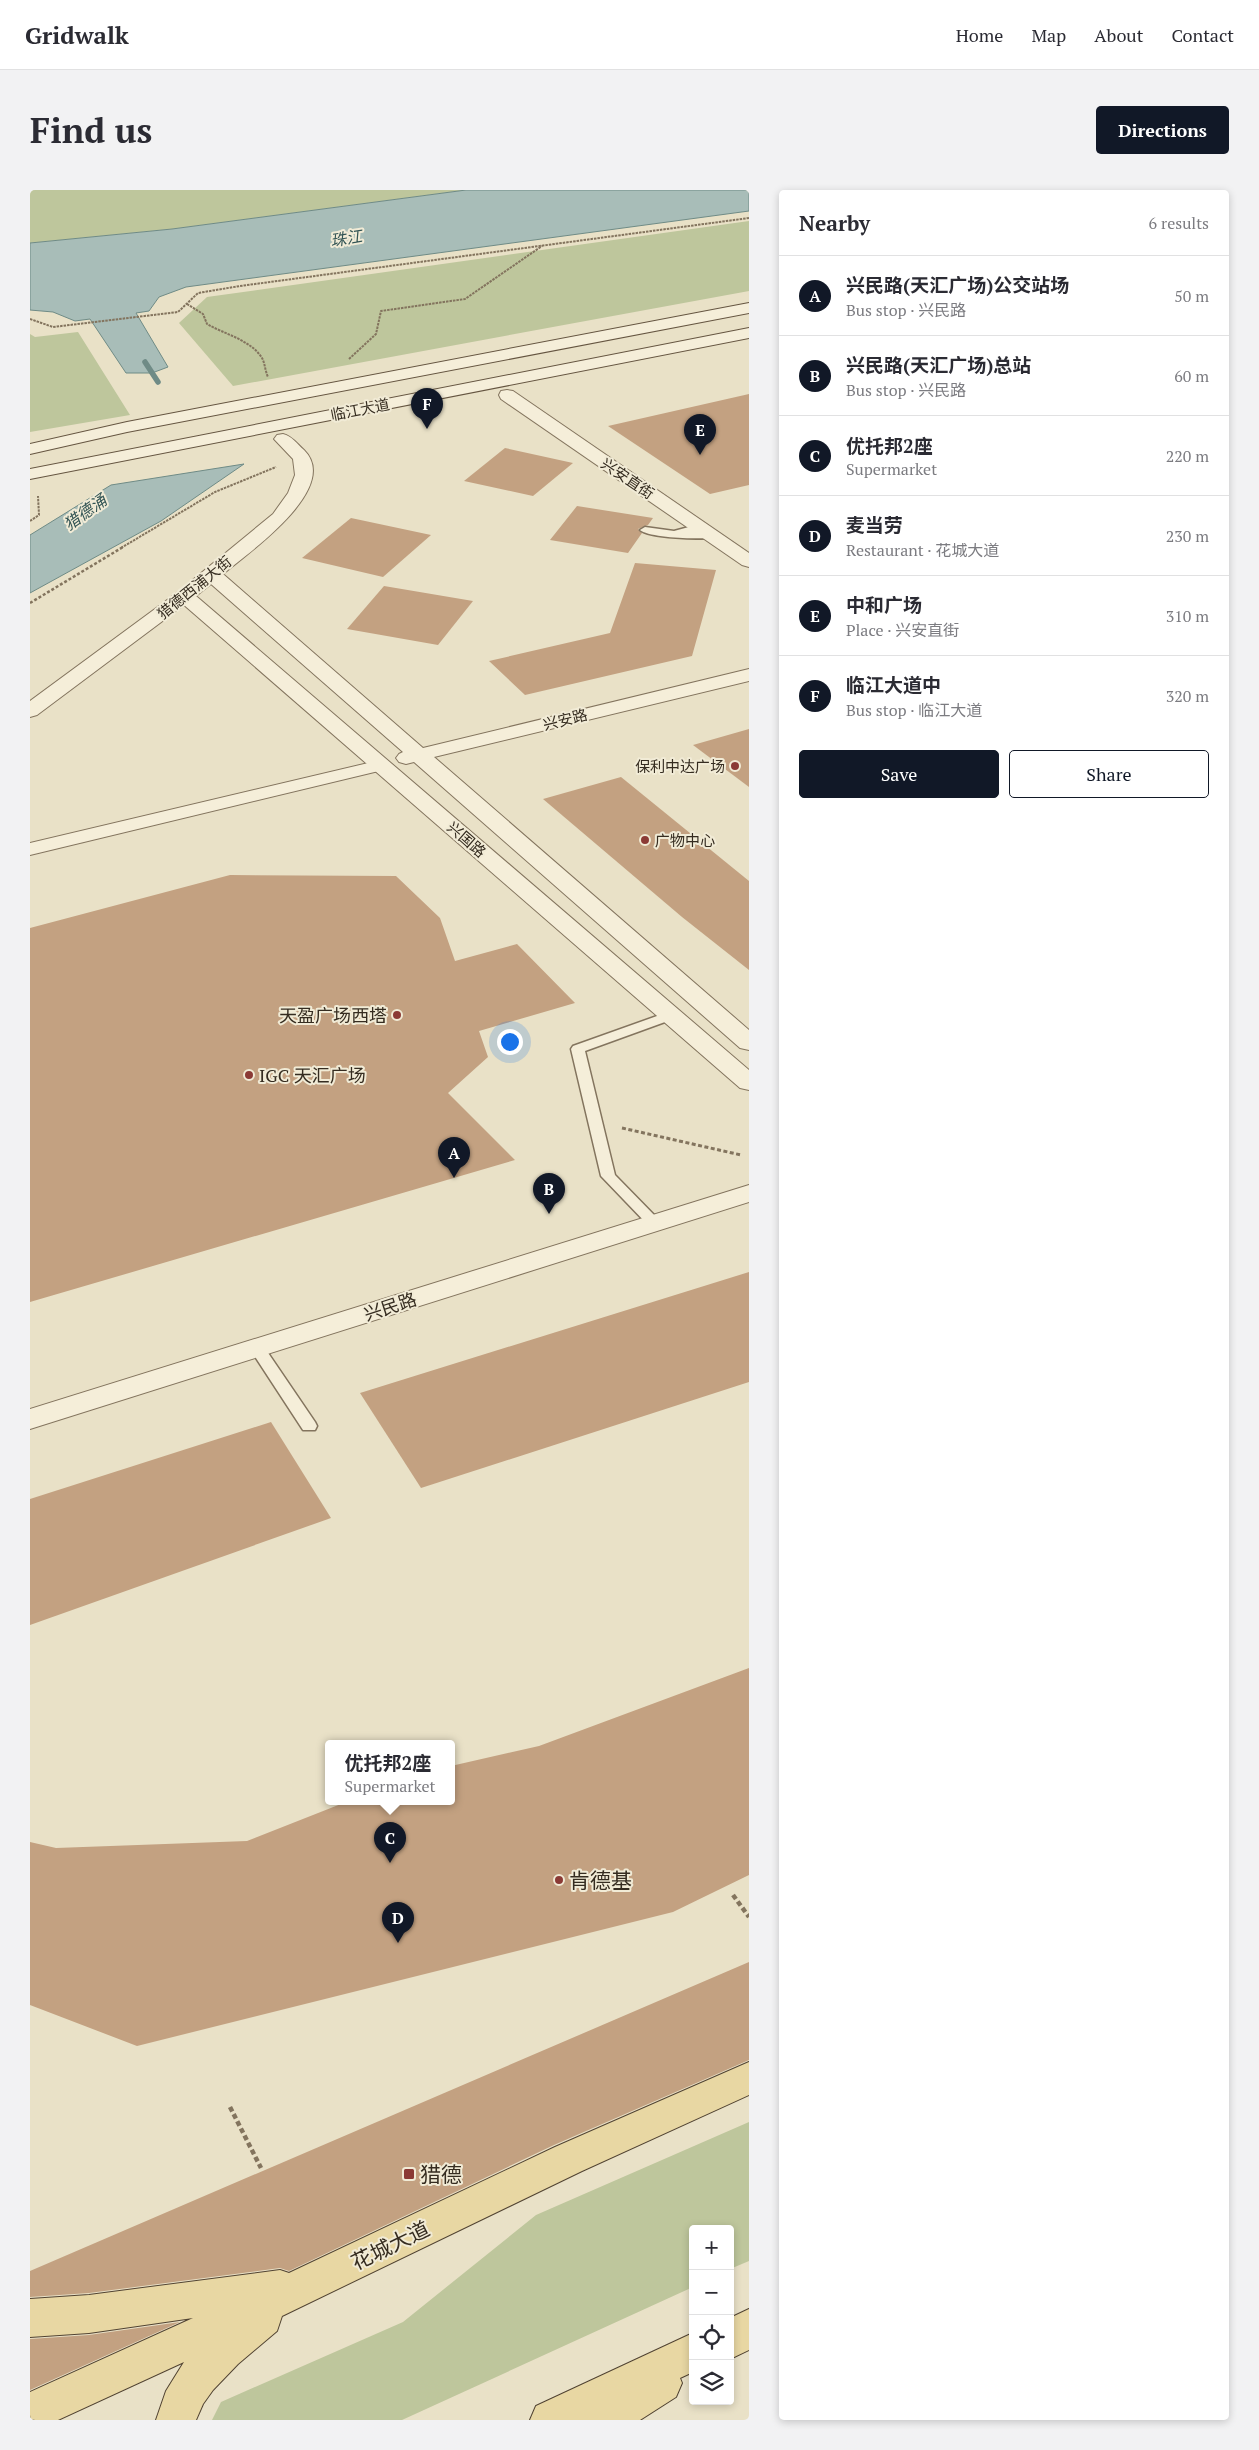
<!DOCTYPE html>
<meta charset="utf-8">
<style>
:root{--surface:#fff;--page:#f2f2f3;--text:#2b2b33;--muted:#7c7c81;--line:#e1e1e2;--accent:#111827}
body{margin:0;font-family:"PT Serif","Noto Sans SC",serif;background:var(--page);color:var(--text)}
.controls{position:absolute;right:15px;bottom:15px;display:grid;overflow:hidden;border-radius:5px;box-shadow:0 2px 8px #0003}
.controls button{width:45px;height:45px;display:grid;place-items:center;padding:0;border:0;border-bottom:1px solid var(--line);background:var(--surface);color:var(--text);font:25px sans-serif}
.you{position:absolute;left:479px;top:851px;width:18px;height:18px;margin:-12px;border:4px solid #fff;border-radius:50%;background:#1a73e8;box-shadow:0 0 0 8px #1a73e833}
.badge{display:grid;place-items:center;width:32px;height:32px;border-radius:50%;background:var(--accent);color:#fff;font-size:16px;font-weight:700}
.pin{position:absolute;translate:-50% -41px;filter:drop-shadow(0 1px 2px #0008)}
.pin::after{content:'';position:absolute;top:26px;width:18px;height:15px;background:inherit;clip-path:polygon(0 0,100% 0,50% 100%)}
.popup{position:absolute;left:295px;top:1550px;width:130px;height:65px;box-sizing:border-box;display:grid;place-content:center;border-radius:5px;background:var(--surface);filter:drop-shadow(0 1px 4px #0005);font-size:16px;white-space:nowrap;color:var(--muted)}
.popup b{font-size:19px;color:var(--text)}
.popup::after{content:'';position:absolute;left:50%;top:100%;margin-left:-10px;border:10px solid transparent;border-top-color:var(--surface)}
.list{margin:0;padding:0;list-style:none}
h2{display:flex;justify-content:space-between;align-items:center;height:65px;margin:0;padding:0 20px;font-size:21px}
h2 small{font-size:16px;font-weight:400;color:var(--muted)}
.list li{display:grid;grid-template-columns:32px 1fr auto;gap:15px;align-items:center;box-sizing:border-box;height:80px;padding:0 20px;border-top:1px solid var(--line)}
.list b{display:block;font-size:19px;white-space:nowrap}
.list p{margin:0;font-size:16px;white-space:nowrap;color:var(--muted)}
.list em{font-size:16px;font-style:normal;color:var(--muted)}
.actions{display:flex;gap:10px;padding:15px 20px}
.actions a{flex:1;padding:11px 0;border:1px solid var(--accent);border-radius:5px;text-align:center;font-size:18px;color:var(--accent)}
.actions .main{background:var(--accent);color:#fff}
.icon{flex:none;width:28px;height:28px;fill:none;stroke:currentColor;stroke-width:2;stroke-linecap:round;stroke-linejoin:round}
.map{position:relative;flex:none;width:719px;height:2230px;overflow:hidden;border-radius:5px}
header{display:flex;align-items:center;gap:30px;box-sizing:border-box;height:70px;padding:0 25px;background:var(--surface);border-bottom:1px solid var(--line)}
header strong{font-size:24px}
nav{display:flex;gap:28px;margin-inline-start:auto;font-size:18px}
.intro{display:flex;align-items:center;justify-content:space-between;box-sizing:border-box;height:120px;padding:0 30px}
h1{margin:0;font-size:35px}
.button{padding:12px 22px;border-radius:5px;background:var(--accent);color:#fff;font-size:18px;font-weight:700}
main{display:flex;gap:30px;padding:0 30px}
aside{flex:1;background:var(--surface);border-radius:5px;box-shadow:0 2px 8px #0003}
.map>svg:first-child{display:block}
.green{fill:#bec69c}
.water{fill:#a8bdb8;stroke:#6f8b86}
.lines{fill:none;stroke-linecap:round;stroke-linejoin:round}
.stream{stroke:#6f8b86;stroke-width:5.5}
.building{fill:#c3a181}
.service-casing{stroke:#83745e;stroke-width:3}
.pedestrian-casing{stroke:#83745e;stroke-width:2}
.minor-casing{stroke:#83745e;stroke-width:2}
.tertiary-casing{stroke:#83745e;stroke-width:2}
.secondary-casing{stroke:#655541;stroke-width:2}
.primary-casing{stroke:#514332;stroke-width:2}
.path-far3{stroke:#83745e;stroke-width:2;stroke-dasharray:2.5 1;stroke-linecap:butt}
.path-far2{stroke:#83745e;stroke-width:2.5;stroke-dasharray:3 2;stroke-linecap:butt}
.path-far1{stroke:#83745e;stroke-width:3;stroke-dasharray:4 2.5;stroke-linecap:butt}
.path{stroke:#83745e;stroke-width:4.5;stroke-dasharray:5 3;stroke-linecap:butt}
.service{fill:#f5eed9;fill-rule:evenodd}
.pedestrian{fill:#f5eed9;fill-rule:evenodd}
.minor{fill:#f5eed9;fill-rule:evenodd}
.tertiary{fill:#f5eed9;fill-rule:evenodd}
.secondary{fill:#f5eed9;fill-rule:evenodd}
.primary{fill:#e8d7a3;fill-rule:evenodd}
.poi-dot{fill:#8b3a35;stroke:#f1ebd6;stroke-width:2}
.labels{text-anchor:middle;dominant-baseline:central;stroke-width:4;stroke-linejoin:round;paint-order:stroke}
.far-street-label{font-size:15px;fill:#352c20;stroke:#f1ebd6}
.far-poi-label{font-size:15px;fill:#352c20;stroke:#f1ebd6;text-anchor:end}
.far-water-label{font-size:16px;font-style:italic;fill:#315353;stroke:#f1ebd6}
.poi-label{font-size:18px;fill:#352c20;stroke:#f1ebd6;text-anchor:end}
.street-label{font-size:18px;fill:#352c20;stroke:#f1ebd6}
.near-poi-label{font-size:21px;fill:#352c20;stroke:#f1ebd6;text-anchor:start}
.near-street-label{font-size:21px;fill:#352c20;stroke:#f1ebd6}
</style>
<header>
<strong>Gridwalk</strong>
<nav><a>Home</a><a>Map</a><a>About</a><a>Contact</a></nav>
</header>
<div class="intro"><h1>Find us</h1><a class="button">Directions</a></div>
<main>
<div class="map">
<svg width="719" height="2230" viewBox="0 0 719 2230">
<rect width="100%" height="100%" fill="#e9e1c7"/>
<g class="green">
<polygon points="0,0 436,0 142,39 0,53"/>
<polygon points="719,31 719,101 203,196 149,133 177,107"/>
<polygon points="48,142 100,225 0,242 0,144 5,147"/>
<polygon points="719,1932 719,2071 700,2079 700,2039 663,2039 663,2097 372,2230 182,2230 191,2212 373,2132 506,2025"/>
</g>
<g class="water">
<polygon points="436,0 719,0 719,21 156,97 129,107 119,121 106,123 138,177 122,183 96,183 60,129 45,131 23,122 0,120 0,53 142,39"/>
<polygon points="214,274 131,331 0,403 0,345 81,295"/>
</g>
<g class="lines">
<polyline class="stream" points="115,172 128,192"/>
</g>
<g class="building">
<polygon points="719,204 719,295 680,304 578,236"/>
<polygon points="475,258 543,273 503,306 434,291"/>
<polygon points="547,316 623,328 618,335 608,339 612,343 598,363 520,350"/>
<polygon points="321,328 401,345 353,387 272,368"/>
<polygon points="605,373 686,380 662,466 495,505 459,471 580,443"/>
<polygon points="354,396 443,411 408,455 317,439"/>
<polygon points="719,539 719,597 663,555"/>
<polygon points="591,587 719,691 719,780 652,727 513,609"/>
<polygon points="200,685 366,686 410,728 425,771 487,754 545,813 449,841 458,867 418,903 485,970 0,1112 0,738"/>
<polygon points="719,1082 719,1192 391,1298 330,1203"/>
<polygon points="241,1232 301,1328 0,1435 0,1309"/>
<polygon points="719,1478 719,1685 643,1722 107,1856 0,1815 0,1652 26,1658 217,1651 316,1612 421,1612 421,1576 509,1556"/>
<polygon points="719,1772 719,1870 524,1955 259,2081 250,2078 59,2103 0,2107 0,2081"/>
<polygon points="150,2132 0,2200 0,2149 59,2145"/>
</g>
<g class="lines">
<defs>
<g id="service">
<path d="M670 334 673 335V339L664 342 685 343V347C671 350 619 348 610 340L615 337 644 341Z"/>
<polygon points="641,821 646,822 648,825 646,828 555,861 585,985 629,1030 631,1033 624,1038 619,1036 571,986 541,859 543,856"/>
<polygon points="227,1153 232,1154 285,1232 287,1236 285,1240 273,1240 222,1162 219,1158 222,1154"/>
</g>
<polygon id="pedestrian" points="351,570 357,571 360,575 357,579 0,665 0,653"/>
<polygon id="minor" points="477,200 483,201 719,363 719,377 712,375 471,209 469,205 471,201"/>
<g id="tertiary">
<path d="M253 244C262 246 267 254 274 260 312 298 218 363 193 384L393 558 719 479V491L404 567 719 840V860L710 858 384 572 376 574 369 572 366 568 369 564 373 562 181 394 166 406 719 880V900L710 898 154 415 7 525 0 527V511L148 402 243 324 258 303 265 285 263 269 244 249 247 245Z"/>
<polygon points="719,995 719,1012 0,1239 0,1219"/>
</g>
<g id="secondary">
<polygon points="719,113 719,123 97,242 0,264 0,254 97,232"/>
<polygon points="719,138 719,148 0,289 0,279"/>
</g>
<g id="primary">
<polygon points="719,1872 719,1905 552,1981 252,2126 247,2141 208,2174 183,2200 173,2214 166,2230 126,2230 136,2201 154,2172 28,2230 0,2230 0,2202 163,2128 59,2143 0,2147 0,2109 59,2105 250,2080 259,2083 525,1957"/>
<polygon points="719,2119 719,2160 700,2169 700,2128"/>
<polygon points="663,2143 663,2182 650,2188 652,2193 646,2207 610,2230 500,2230 506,2216"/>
</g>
</defs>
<use href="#service" class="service-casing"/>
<use href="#pedestrian" class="pedestrian-casing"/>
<use href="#minor" class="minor-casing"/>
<use href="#tertiary" class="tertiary-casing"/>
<use href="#secondary" class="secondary-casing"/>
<use href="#primary" class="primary-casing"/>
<g class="path-far3">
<path d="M157 114 173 124 177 134C194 144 221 150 232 168 235 173 235 181 238 187"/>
<polyline points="0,129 23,137 148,122 168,103 210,96 719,28"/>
<polyline points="319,169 346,144 351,121 435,109 512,56"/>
<polyline points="0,331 9,325 8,306"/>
<polyline points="91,358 185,302 246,277"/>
</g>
<polyline class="path-far2" points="0,413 93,357"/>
<polyline class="path-far1" points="592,938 711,965"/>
<g class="path">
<polyline points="703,1705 719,1727"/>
<polyline points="200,1917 231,1978"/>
</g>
<use href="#service" class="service"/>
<use href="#pedestrian" class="pedestrian"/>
<use href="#minor" class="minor"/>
<use href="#tertiary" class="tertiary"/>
<use href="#secondary" class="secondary"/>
<use href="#primary" class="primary"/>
</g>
<g class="poi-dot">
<circle cx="705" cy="576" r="5"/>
<circle cx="615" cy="650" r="5"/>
<circle cx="367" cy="825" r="5"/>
<circle cx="219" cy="885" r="5"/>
<circle cx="529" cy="1690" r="5"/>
<rect x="373" y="1978" width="12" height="12" rx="2.5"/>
</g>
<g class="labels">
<g class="far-street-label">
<text transform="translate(330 219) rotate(-11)">临江大道</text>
<text transform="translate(598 288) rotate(34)">兴安直街</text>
<text transform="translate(164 397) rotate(-39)">猎德西浦大街</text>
<text transform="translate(535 529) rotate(-14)">兴安路</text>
<text transform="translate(437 649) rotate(41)">兴国路</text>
</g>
<g class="far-poi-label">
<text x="695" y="576">保利中达广场</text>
<text x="625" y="650" text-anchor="start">广物中心</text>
</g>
<g class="far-water-label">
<text transform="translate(316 48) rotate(-9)">珠江</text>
<text transform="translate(55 322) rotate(-36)">猎德涌</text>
</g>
<g class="poi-label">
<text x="357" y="825">天盈广场西塔</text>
<text x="229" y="885" text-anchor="start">IGC 天汇广场</text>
</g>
<g class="street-label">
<text transform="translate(360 1116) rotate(-18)">兴民路</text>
</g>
<g class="near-poi-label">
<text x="539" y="1690">肯德基</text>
<text x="390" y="1984">猎德</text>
</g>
<g class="near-street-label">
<text transform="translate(360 2055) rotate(-26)">花城大道</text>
</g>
</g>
</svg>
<div class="controls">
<button>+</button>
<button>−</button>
<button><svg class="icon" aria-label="locate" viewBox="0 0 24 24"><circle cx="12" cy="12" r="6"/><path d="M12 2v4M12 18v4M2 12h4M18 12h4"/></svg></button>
<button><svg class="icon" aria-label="layers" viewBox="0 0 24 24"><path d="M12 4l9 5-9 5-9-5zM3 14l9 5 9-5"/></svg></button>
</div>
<div class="you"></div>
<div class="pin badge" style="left:424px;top:988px">A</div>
<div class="pin badge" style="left:519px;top:1024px">B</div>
<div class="pin badge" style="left:360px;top:1673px">C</div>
<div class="popup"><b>优托邦2座</b>Supermarket</div>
<div class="pin badge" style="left:368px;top:1753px">D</div>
<div class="pin badge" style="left:670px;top:265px">E</div>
<div class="pin badge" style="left:397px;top:239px">F</div>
</div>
<aside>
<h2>Nearby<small>6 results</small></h2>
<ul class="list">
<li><span class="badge">A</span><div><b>兴民路(天汇广场)公交站场</b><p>Bus stop · 兴民路</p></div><em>50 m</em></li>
<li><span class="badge">B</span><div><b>兴民路(天汇广场)总站</b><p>Bus stop · 兴民路</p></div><em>60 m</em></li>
<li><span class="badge">C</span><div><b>优托邦2座</b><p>Supermarket</p></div><em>220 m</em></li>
<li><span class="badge">D</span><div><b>麦当劳</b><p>Restaurant · 花城大道</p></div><em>230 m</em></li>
<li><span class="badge">E</span><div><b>中和广场</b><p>Place · 兴安直街</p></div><em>310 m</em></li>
<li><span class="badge">F</span><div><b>临江大道中</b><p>Bus stop · 临江大道</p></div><em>320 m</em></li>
</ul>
<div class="actions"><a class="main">Save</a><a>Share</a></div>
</aside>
</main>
